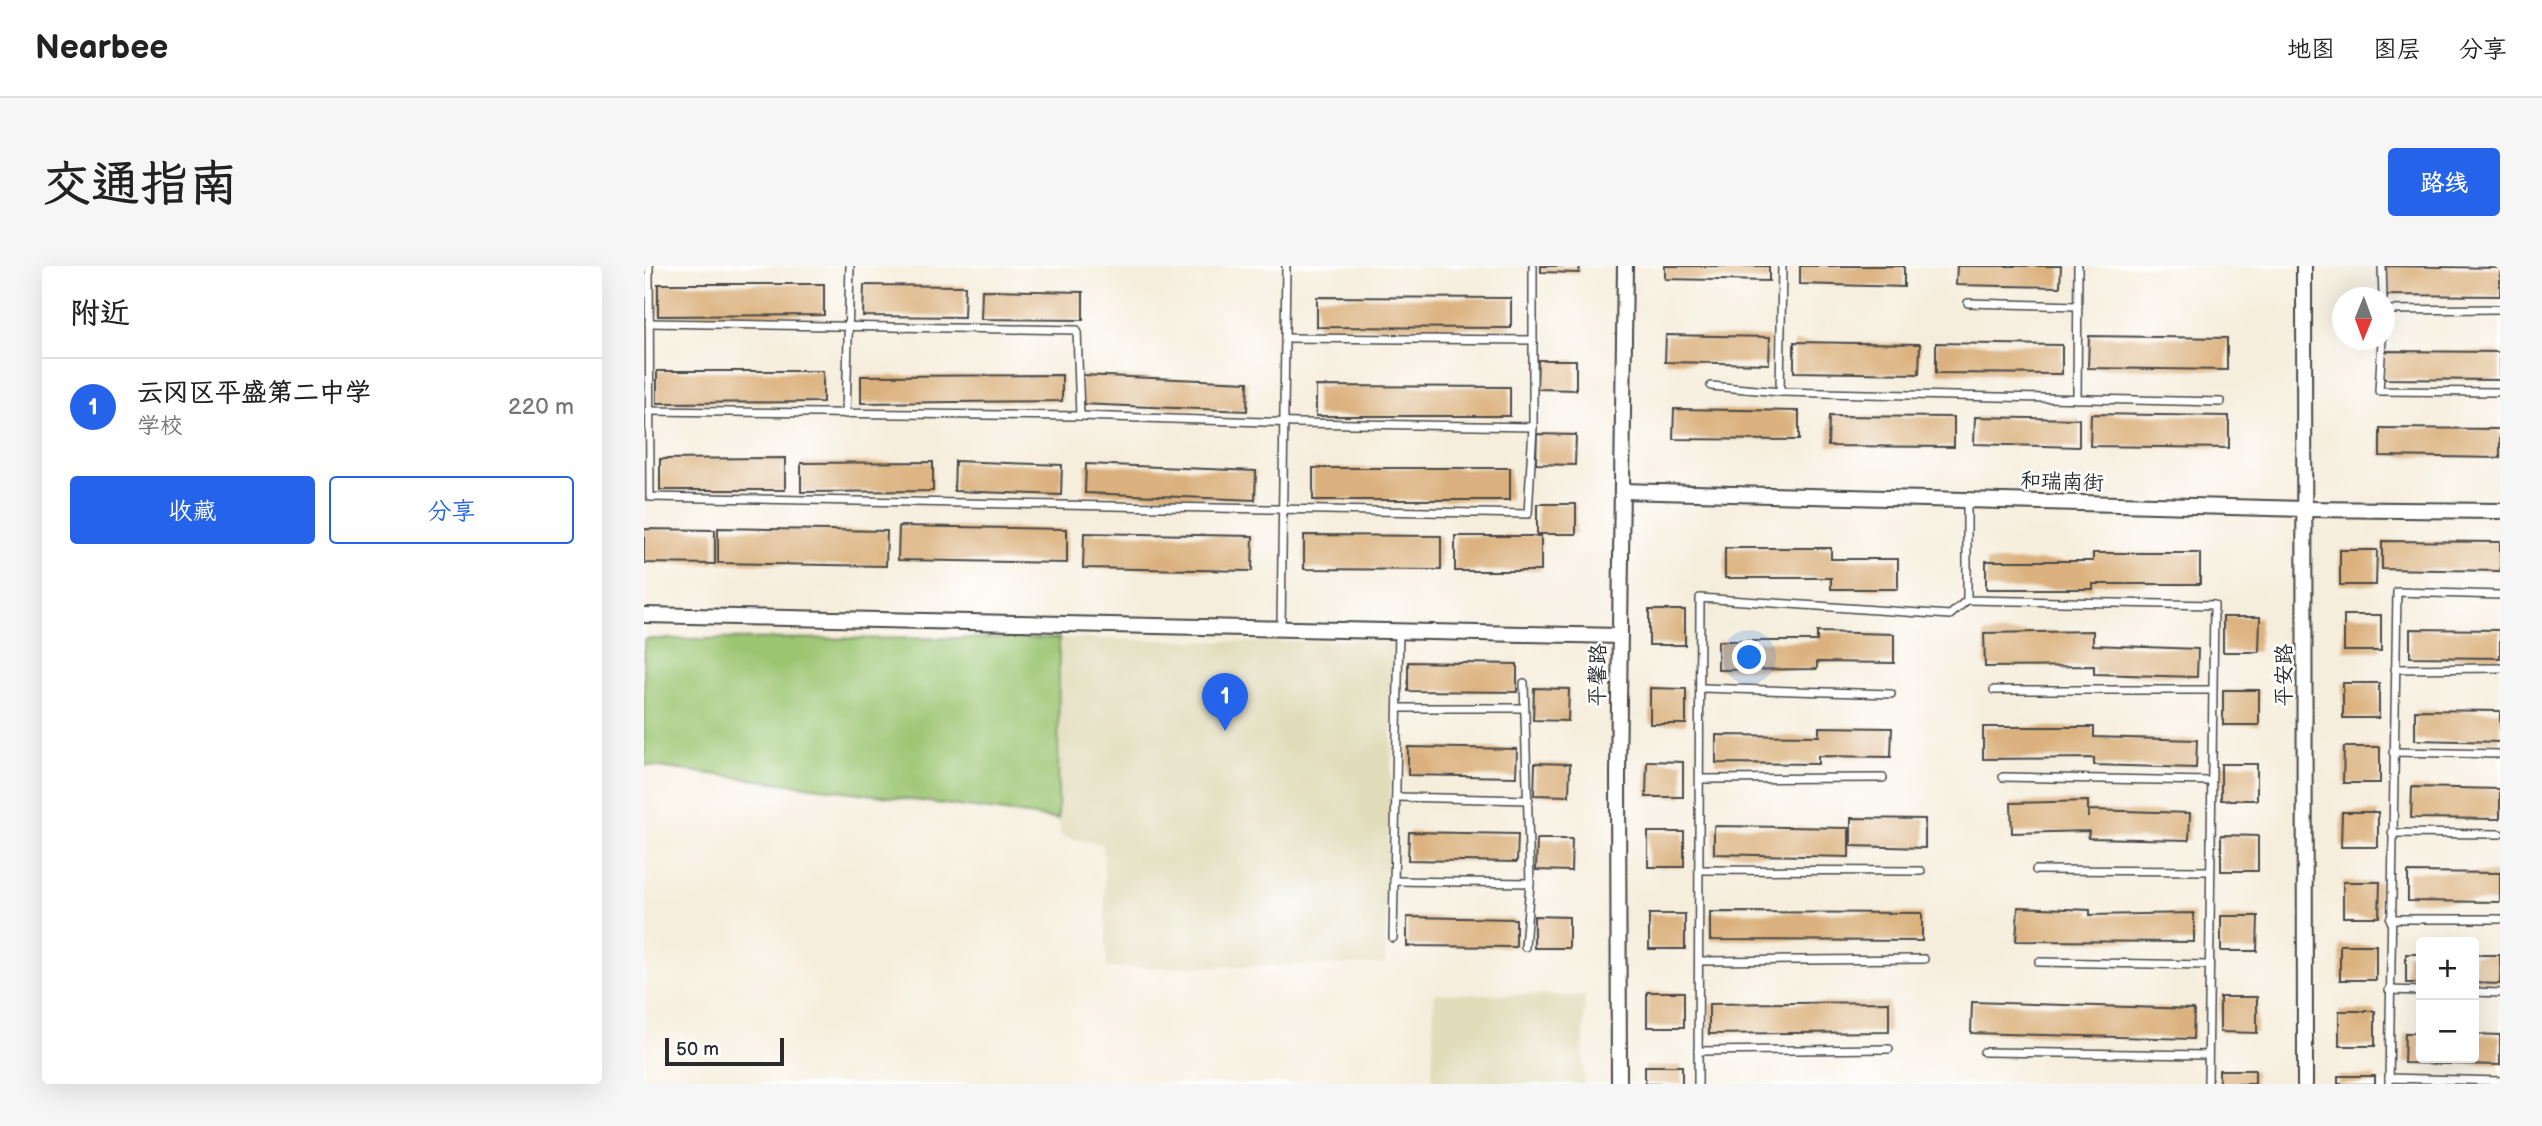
<!DOCTYPE html>
<html lang="zh">
<meta charset="utf-8">
<style>
:root{--surface:#fff;--page:#f6f6f6;--text:#222;--muted:#767676;--line:#e0e0e0;--accent:#2563eb}
body{margin:0;font-family:"Balsamiq Sans","LXGW WenKai TC",sans-serif;background:var(--page);color:var(--text)}
.controls{position:absolute;right:21px;bottom:21px;display:grid;overflow:hidden;border-radius:7px;box-shadow:0 7px 28px #0002}
.controls button{width:63px;height:63px;display:grid;place-items:center;padding:0;border:0;border-bottom:2px solid var(--line);background:var(--surface);color:var(--text);font:35px sans-serif}
.compass{position:absolute;left:1688px;top:21px;width:63px;height:63px;border-radius:50%;background:var(--surface);box-shadow:0 7px 28px #0002;rotate:181deg}
.scale{position:absolute;left:21px;bottom:18px;width:119px;box-sizing:border-box;padding-left:7px;border:4px solid #2b2b2b;border-top:0;font-size:19px;line-height:24px;white-space:nowrap;color:#2b2b2b;-webkit-text-stroke:5px #fff;paint-order:stroke}
.you{position:absolute;left:1106px;top:392px;width:24px;height:24px;margin:-18px;border:5px solid #fff;border-radius:50%;background:#1a73e8;box-shadow:0 0 0 10px #1a73e833}
.badge{display:grid;place-items:center;width:46px;height:46px;border-radius:50%;background:var(--accent);color:#fff;font-size:23px;font-weight:700}
.pin{position:absolute;translate:-50% -58px;filter:drop-shadow(0 2px 4px #0008)}
.pin::after{content:'';position:absolute;top:37px;width:24px;height:21px;background:inherit;clip-path:polygon(0 0,100% 0,50% 100%)}
.list{margin:0;padding:0;list-style:none}
h2{display:flex;justify-content:space-between;align-items:center;height:91px;margin:0;padding:0 28px;font-size:30px}
h2 small{font-size:23px;font-weight:400;color:var(--muted)}
.list li{display:grid;grid-template-columns:46px 1fr auto;gap:21px;align-items:center;box-sizing:border-box;height:98px;padding:0 28px;border-top:2px solid var(--line)}
.list b{display:block;font-size:26px;white-space:nowrap}
.list p{margin:0;font-size:23px;white-space:nowrap;color:var(--muted)}
.list em{font-size:23px;font-style:normal;color:var(--muted)}
.actions{display:flex;gap:14px;padding:21px 28px}
.actions a{flex:1;padding:16px 0;border:2px solid var(--accent);border-radius:7px;text-align:center;font-size:24px;color:var(--accent)}
.actions .main{background:var(--accent);color:#fff}
.map{position:relative;flex:none;width:1856px;height:818px;overflow:hidden;border-radius:7px}
header{display:flex;align-items:center;gap:42px;box-sizing:border-box;height:98px;padding:0 35px;background:var(--surface);border-bottom:2px solid var(--line)}
header strong{font-size:33px}
nav{display:flex;gap:38px;margin-inline-start:auto;font-size:24px}
.intro{display:flex;align-items:center;justify-content:space-between;box-sizing:border-box;height:168px;padding:0 42px}
h1{margin:0;font-size:49px}
.button{padding:18px 32px;border-radius:7px;background:var(--accent);color:#fff;font-size:24px;font-weight:700}
main{display:flex;gap:42px;padding:0 42px}
aside{flex:1;background:var(--surface);border-radius:7px;box-shadow:0 7px 28px #0002}
.map>svg:first-child{display:block}
.built{fill:#e1dcba}
.green{fill:#9bc571;stroke:#63784e;stroke-width:2}
.building{fill:#dbb27f}
.lines{fill:none;stroke-linecap:round;stroke-linejoin:round}
.service-casing{stroke:#494846;stroke-width:10}
.minor-casing{stroke:#494846;stroke-width:18}
.service{stroke:#fff;stroke-width:7}
.minor{stroke:#fff;stroke-width:14}
.labels{text-anchor:middle;dominant-baseline:central;stroke-width:5;stroke-linejoin:round;paint-order:stroke}
.street-label{font-size:21px;fill:#2b2b2b;stroke:#fff}
</style>
<header>
<strong>Nearbee</strong>
<nav><a>地图</a><a>图层</a><a>分享</a></nav>
</header>
<div class="intro"><h1>交通指南</h1><a class="button">路线</a></div>
<main>
<aside>
<h2>附近<small></small></h2>
<ul class="list">
<li><span class="badge">1</span><div><b>云冈区平盛第二中学</b><p>学校</p></div><em>220 m</em></li>
</ul>
<div class="actions"><a class="main">收藏</a><a>分享</a></div>
</aside>
<div class="map">
<svg width="1856" height="818" viewBox="0 0 1856 818">
<rect width="100%" height="100%" fill="#fff"/>
<filter id="ink" filterUnits="userSpaceOnUse"><feTurbulence type="fractalNoise" baseFrequency=".0143" numOctaves="2"/><feDisplacementMap in="SourceGraphic" scale="14" xChannelSelector="R" yChannelSelector="G"/><feConvolveMatrix kernelMatrix="1 2 1 2 8 2 1 2 1" color-interpolation-filters="sRGB"/></filter>
<filter id="wash" filterUnits="userSpaceOnUse"><feTurbulence type="fractalNoise" baseFrequency=".00686" numOctaves="4" result="noise"/><feDisplacementMap in="SourceGraphic" scale="28" xChannelSelector="R" yChannelSelector="G"/><feGaussianBlur stdDeviation="1.57" result="paint"/><feColorMatrix in="noise" values="0 0 0 0 0 0 0 0 0 0 0 0 0 0 0 0 0 1.4 0 .05"/><feComposite in="paint" operator="in"/></filter>
<g filter="url(#wash)">
<rect width="100%" height="100%" fill="#f6eedd"/>
<g class="built">
<polygon points="415,372 613,376 751,372 741,698 463,702 459,579 417,570 414,553"/>
<polygon points="790,727 941,730 939,818 788,818"/>
</g>
<polygon class="green" points="415,372 414,553 0,499 0,373"/>
<g id="blocks">
<g class="building">
<polygon points="897,0 936,0 935,7 897,6"/>
<polygon points="1021,0 1125,0 1125,15 1021,13"/>
<polygon points="1156,0 1260,0 1260,21 1156,18"/>
<polygon points="1313,0 1417,0 1416,21 1312,19"/>
<polygon points="1739,0 1856,2 1856,30 1739,29"/>
<polygon points="14,18 180,18 180,49 14,50"/>
<polygon points="220,19 321,20 320,51 219,50"/>
<polygon points="338,24 439,26 439,54 337,53"/>
<polygon points="673,31 867,32 867,62 673,61"/>
<polygon points="1022,69 1126,71 1125,98 1021,96"/>
<polygon points="1445,70 1583,72 1583,104 1444,102"/>
<polygon points="1150,76 1276,78 1275,108 1150,106"/>
<polygon points="1292,77 1418,79 1418,108 1292,107"/>
<polygon points="1740,85 1856,86 1856,114 1740,113"/>
<polygon points="894,94 932,94 932,124 893,123"/>
<polygon points="13,105 179,105 179,136 13,137"/>
<polygon points="418,109 418,135 217,137 217,110"/>
<polygon points="437,109 604,116 603,145 436,138"/>
<polygon points="672,120 866,121 866,150 672,150"/>
<polygon points="1030,143 1155,145 1155,174 1029,173"/>
<polygon points="1447,148 1585,150 1585,182 1446,180"/>
<polygon points="1185,150 1310,151 1310,181 1184,180"/>
<polygon points="1331,151 1435,153 1435,181 1330,178"/>
<polygon points="1736,162 1856,163 1856,192 1736,190"/>
<polygon points="893,168 932,169 931,199 892,198"/>
<polygon points="141,192 141,224 16,224 16,193"/>
<polygon points="311,195 418,199 417,229 310,225"/>
<polygon points="289,196 289,225 157,226 157,197"/>
<polygon points="442,198 612,205 611,234 441,227"/>
<rect x="669" y="202" width="197" height="32"/>
<rect x="893" y="238" width="39" height="30"/>
<polygon points="255,260 423,263 423,297 254,294"/>
<polygon points="74,262 243,265 242,300 74,297"/>
<polygon points="0,263 71,264 71,298 0,297"/>
<polygon points="440,267 609,270 608,305 439,302"/>
<polygon points="660,269 797,270 797,304 660,303"/>
<rect x="811" y="270" width="86" height="35"/>
<polygon points="1738,275 1856,276 1856,305 1738,303"/>
<polygon points="1081,282 1187,282 1187,293 1254,293 1254,323 1187,323 1187,312 1081,312"/>
<polygon points="1696,284 1733,284 1732,319 1696,319"/>
<polygon points="1449,287 1556,287 1556,318 1449,318 1449,323 1342,323 1342,295 1449,295"/>
<rect x="1005" y="344" width="36" height="35"/>
<rect x="1700" y="349" width="37" height="36"/>
<polygon points="1579,351 1616,351 1615,386 1579,386"/>
<polygon points="1766,363 1856,364 1856,392 1766,391"/>
<polygon points="1449,365 1449,379 1554,383 1553,411 1450,408 1450,400 1341,401 1340,367"/>
<polygon points="1173,366 1250,368 1250,397 1173,396 1173,403 1074,404 1074,375 1173,375"/>
<polygon points="764,396 873,398 873,426 764,425"/>
<rect x="1699" y="417" width="36" height="35"/>
<polygon points="890,422 925,423 924,455 889,454"/>
<polygon points="1006,422 1042,423 1042,458 1006,458"/>
<rect x="1579" y="424" width="36" height="35"/>
<polygon points="1771,444 1856,445 1856,476 1771,474"/>
<polygon points="1175,461 1248,462 1247,491 1174,490 1174,498 1072,497 1072,469 1175,470"/>
<polygon points="1339,461 1450,461 1450,471 1553,474 1552,502 1450,499 1450,492 1339,493"/>
<polygon points="764,481 873,483 872,511 764,509"/>
<polygon points="1700,481 1736,481 1736,517 1699,517"/>
<polygon points="1003,495 1039,496 1039,531 1002,531"/>
<polygon points="891,497 926,498 925,530 890,529"/>
<rect x="1577" y="498" width="36" height="36"/>
<polygon points="1768,521 1856,523 1856,553 1767,552"/>
<polygon points="1444,535 1444,552 1445,544 1546,547 1545,574 1444,572 1445,565 1368,567 1367,537"/>
<polygon points="1698,546 1734,546 1734,581 1697,581"/>
<polygon points="1207,552 1281,553 1281,582 1207,580"/>
<polygon points="1070,560 1205,562 1205,591 1070,588"/>
<polygon points="765,566 874,568 873,596 764,594"/>
<rect x="1004" y="566" width="36" height="35"/>
<polygon points="1577,569 1614,570 1614,605 1577,605"/>
<polygon points="893,573 928,573 927,605 892,604"/>
<polygon points="1764,606 1856,607 1856,636 1764,635"/>
<polygon points="1699,616 1736,616 1735,651 1699,651"/>
<polygon points="1374,641 1446,644 1446,649 1550,647 1550,676 1372,675"/>
<polygon points="1066,646 1278,647 1278,675 1066,674"/>
<rect x="1005" y="648" width="36" height="35"/>
<polygon points="890,650 925,651 925,682 890,682"/>
<polygon points="1577,650 1614,650 1613,685 1577,685"/>
<polygon points="763,651 872,653 872,681 763,680"/>
<rect x="1696" y="679" width="36" height="35"/>
<rect x="1762" y="688" width="15" height="29"/>
<polygon points="1830,689 1856,689 1856,718 1830,717"/>
<rect x="1003" y="726" width="37" height="35"/>
<polygon points="1576,731 1613,731 1613,767 1576,766"/>
<polygon points="1245,736 1245,766 1065,768 1065,738"/>
<polygon points="1328,736 1550,743 1549,773 1327,767"/>
<rect x="1695" y="745" width="36" height="35"/>
<polygon points="1761,767 1777,767 1777,792 1830,792 1830,768 1856,769 1856,799 1760,797"/>
<rect x="1001" y="800" width="37" height="18"/>
<rect x="1575" y="804" width="36" height="14"/>
<rect x="1694" y="810" width="37" height="8"/>
</g>
</g>
</g>
<g filter="url(#ink)">
<use href="#blocks" fill-opacity="0" stroke="#494846" stroke-width="2"/>
<g class="lines">
<defs>
<g id="service">
<polyline points="5,0 6,231 884,248 889,161 889,0"/>
<polyline points="1738,0 1739,32"/>
<polyline points="1324,37 1434,40"/>
<polyline points="1741,44 1856,43"/>
<polyline points="5,57 433,64 436,150"/>
<polyline points="641,72 889,74"/>
<polyline points="1738,74 1735,125 1856,126"/>
<polyline points="1067,120 1136,126 1577,136"/>
<polyline points="1136,126 1138,0"/>
<polyline points="1433,133 1434,0"/>
<polyline points="4,145 436,150 653,157 889,161"/>
<polyline points="202,148 206,0"/>
<polyline points="1323,234 1323,334 1570,339 1564,818"/>
<polyline points="637,362 642,0"/>
<polyline points="1751,403 1856,402"/>
<polyline points="880,417 886,617 881,681"/>
<polyline points="1058,422 1247,428"/>
<polyline points="1350,424 1568,424"/>
<polyline points="754,442 880,442"/>
<polyline points="1749,486 1856,488"/>
<polyline points="1359,511 1567,515"/>
<polyline points="1057,513 1239,512"/>
<polyline points="752,531 885,534"/>
<polyline points="1748,567 1856,568"/>
<polyline points="1056,604 1277,605"/>
<polyline points="1392,604 1566,605"/>
<polyline points="750,615 886,617"/>
<polyline points="1746,653 1856,653"/>
<polyline points="749,672 755,365"/>
<polyline points="1055,695 1280,693"/>
<polyline points="1395,696 1565,699"/>
<polyline points="1745,724 1777,725"/>
<polyline points="1830,726 1856,727"/>
<polyline points="1054,785 1245,783"/>
<polyline points="1340,786 1564,789"/>
<polyline points="1745,812 1856,815"/>
<polyline points="1054,818 1056,332 1306,349 1323,334"/>
<polyline points="1745,818 1753,326 1856,329"/>
</g>
<g id="minor">
<polyline points="1660,0 1661,818"/>
<polyline points="978,225 1660,243 1856,245"/>
<polyline points="0,349 976,370"/>
<polyline points="975,818 974,509 981,0"/>
</g>
</defs>
<use href="#service" class="service-casing"/>
<use href="#minor" class="minor-casing"/>
<use href="#service" class="service"/>
<use href="#minor" class="minor"/>
</g>
</g>
<g class="labels">
<g class="street-label">
<text transform="translate(1418 216) rotate(2)">和瑞南街</text>
<text transform="translate(954 409) rotate(-89)">平馨路</text>
<text transform="translate(1640 409) rotate(-90)">平安路</text>
</g>
</g>
</svg>
<div class="controls">
<button>+</button>
<button>−</button>
</div>
<svg class="compass" viewBox="-18 -18 36 36"><path d="M0-13l5 13h-10z" fill="#e53935"/><path d="M0 13l5-13h-10z" fill="#767676"/></svg>
<div class="scale">50 m</div>
<div class="you"></div>
<div class="pin badge" style="left:581px;top:465px">1</div>
</div>
</main>
